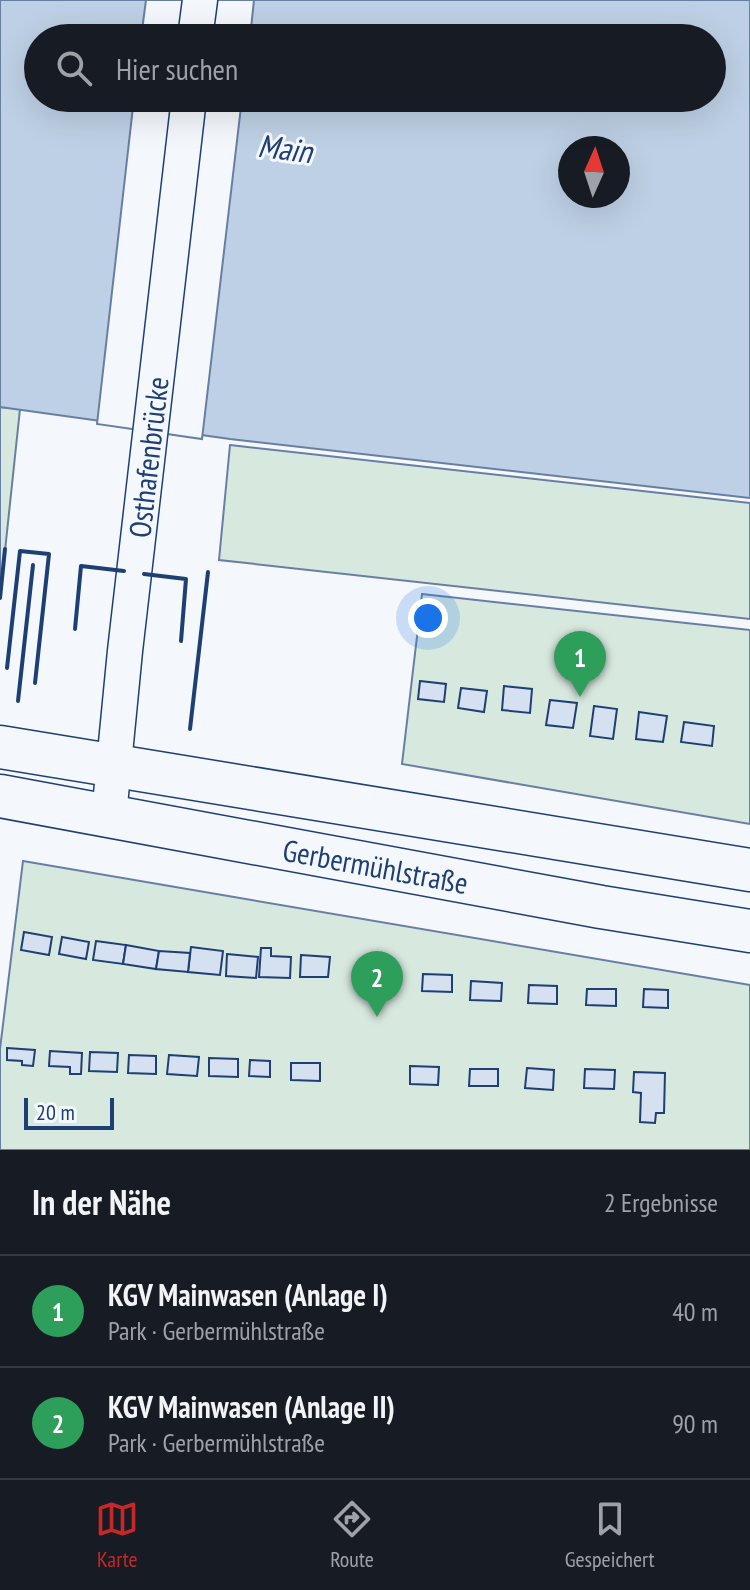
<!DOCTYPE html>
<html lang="de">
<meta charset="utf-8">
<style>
:root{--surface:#171b24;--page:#20242c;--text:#f1f3f6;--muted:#9ea1a6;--line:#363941;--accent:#c62828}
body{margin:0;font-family:"PT Sans Narrow",sans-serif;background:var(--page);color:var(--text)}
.compass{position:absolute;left:558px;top:136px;width:72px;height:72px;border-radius:50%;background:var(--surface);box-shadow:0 8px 32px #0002;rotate:3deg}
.scale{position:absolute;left:24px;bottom:20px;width:90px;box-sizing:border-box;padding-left:8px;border:4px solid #1d3f73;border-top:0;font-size:22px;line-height:28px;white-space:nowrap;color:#1d3f73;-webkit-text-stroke:6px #f4f7fb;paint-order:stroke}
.you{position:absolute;left:428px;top:618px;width:28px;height:28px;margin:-20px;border:6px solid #fff;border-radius:50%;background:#1a73e8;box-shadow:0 0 0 12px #1a73e833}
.badge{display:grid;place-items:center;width:52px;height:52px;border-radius:50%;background:var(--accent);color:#fff;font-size:26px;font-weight:700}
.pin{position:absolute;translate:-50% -66px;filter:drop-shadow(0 2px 4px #0008)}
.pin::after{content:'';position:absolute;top:42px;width:28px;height:24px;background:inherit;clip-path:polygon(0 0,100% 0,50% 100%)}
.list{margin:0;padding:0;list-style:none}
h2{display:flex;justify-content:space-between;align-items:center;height:104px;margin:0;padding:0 32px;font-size:34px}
h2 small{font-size:26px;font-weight:400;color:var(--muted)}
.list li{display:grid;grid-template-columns:52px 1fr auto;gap:24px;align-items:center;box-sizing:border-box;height:112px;padding:0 32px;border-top:2px solid var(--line)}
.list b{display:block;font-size:30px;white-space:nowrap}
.list p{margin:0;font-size:26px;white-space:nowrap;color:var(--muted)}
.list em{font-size:26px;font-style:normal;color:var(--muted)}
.icon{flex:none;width:44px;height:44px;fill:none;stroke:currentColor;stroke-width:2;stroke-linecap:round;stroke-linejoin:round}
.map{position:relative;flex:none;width:750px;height:1150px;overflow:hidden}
.search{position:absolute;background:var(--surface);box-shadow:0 8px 32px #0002;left:24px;right:24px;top:24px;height:88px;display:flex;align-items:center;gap:20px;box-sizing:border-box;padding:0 28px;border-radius:44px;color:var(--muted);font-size:30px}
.sheet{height:328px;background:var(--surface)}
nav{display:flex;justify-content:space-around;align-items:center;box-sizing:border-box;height:112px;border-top:2px solid var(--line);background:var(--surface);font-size:22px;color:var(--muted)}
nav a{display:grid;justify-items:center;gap:4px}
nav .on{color:var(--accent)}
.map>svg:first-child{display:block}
.green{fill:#d7e8df;stroke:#687fa3;stroke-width:2}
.water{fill:#bed0e5;stroke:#687fa3;stroke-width:2;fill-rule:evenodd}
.pier{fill:#f4f7fb;stroke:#687fa3;stroke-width:2}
.building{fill:#d5e0f0;stroke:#1d3f73;stroke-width:2}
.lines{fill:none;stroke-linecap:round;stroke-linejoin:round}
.tertiary-casing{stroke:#1d3f73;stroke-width:37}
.primary-casing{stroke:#1d3f73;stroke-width:45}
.tertiary{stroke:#f4f7fb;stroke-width:34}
.primary{stroke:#f4f7fb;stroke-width:42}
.wall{stroke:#1d3f73;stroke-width:4}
.labels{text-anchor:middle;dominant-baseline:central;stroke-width:6;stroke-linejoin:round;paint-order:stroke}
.street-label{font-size:30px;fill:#1d3f73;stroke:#f4f7fb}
.water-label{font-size:32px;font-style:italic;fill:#1d3f73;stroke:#f4f7fb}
</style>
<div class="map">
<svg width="750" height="1150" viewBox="0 0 750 1150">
<rect width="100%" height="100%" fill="#f4f7fb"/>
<g class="green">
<polygon points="0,407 20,409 0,598"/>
<polygon points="230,445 750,503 750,619 219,560"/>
<polygon points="422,594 750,630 750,824 402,764"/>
<polygon points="23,861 750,985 750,1150 0,1150 0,1049"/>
</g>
<path class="water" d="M0 0H750V498L230 439 0 407ZM38 38H712V98H38ZM570 148H618V196H570Z"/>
<g class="pier">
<polygon points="146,0 254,0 250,38 141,38"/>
<polygon points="134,98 242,98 202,439 97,424"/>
</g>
<g class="building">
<polygon points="420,681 446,684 444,702 418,699"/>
<polygon points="504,686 532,689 530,713 502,710"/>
<polygon points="461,688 487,691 484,712 458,708"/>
<polygon points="550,700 577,703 573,728 546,725"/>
<polygon points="594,706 617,709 613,739 590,736"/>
<polygon points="639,712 667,716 663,742 636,739"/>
<polygon points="684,722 714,726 712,746 681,742"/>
<polygon points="24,932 52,937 49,955 21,950"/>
<polygon points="62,937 89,942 86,959 59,954"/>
<polygon points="96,941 126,945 123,964 93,960"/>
<polygon points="126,945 159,951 156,969 123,964"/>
<polygon points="191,947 223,951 220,975 188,972"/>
<polygon points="261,948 271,948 271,956 291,957 290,978 259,977"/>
<polygon points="159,951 190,953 188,972 156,969"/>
<polygon points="227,954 258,957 256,978 226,976"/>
<polygon points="301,955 330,957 328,977 300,977"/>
<polygon points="366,963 396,965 395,981 365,980"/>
<polygon points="423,974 452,975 452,992 422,991"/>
<polygon points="471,981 502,983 501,1001 470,1000"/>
<polygon points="529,985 557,986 557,1004 528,1003"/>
<polygon points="587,989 616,989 616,1006 586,1005"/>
<polygon points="644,989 668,990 668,1008 643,1007"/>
<polygon points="7,1048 35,1050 33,1066 22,1065 22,1061 7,1060"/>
<polygon points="50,1051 82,1053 81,1074 70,1074 70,1067 49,1066"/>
<polygon points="90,1052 118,1053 117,1072 89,1071"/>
<polygon points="129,1055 156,1056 156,1074 128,1073"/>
<polygon points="169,1055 199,1057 197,1076 167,1074"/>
<polygon points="209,1058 238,1059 238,1077 209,1076"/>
<polygon points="250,1060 270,1061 270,1077 249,1076"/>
<polygon points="291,1063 320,1063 320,1081 291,1080"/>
<polygon points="410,1066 439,1067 438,1085 410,1084"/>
<polygon points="527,1068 554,1070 553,1090 525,1088"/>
<polygon points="470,1069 498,1069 498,1086 469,1086"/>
<polygon points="585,1069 615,1070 614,1089 584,1088"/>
<polygon points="634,1072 665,1073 664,1113 656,1113 655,1123 640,1122 641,1093 633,1092"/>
</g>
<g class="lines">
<defs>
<g id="tertiary">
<polyline points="195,38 200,0"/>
<path id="s1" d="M109 815 125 651 189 98"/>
</g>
<g id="primary">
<polyline points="0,747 750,870"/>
<path id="s2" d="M0 796 601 907 750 931"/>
</g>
</defs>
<use href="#tertiary" class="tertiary-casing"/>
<use href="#primary" class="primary-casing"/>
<use href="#tertiary" class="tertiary"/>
<use href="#primary" class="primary"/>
<g class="wall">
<polyline points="144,574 186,579 181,641"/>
<polyline points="0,598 5,549"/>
<polyline points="75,629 81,566 124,571"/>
<polyline points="7,668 20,551 49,554 35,683"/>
<polyline points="18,701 33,565"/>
<polyline points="190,729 208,572"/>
</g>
</g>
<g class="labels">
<g class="street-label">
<text stroke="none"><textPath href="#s1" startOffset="360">Osthafenbrücke</textPath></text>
<text stroke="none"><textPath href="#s2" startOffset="382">Gerbermühlstraße</textPath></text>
</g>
<g class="water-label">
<text transform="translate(285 148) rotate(7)">Main</text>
</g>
</g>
</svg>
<svg class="compass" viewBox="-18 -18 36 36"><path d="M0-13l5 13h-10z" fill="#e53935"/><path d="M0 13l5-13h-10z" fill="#9ea1a6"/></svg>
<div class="scale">20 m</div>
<div class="you"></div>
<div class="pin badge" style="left:580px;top:697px;background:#2e9e5b">1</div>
<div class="pin badge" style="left:377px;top:1017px;background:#2e9e5b">2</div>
<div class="search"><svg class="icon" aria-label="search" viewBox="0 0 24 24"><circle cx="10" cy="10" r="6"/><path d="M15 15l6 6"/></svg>Hier suchen</div>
</div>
<section class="sheet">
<h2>In der Nähe<small>2 Ergebnisse</small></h2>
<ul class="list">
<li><span class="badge" style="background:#2e9e5b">1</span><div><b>KGV Mainwasen (Anlage I)</b><p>Park · Gerbermühlstraße</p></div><em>40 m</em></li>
<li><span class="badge" style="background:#2e9e5b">2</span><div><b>KGV Mainwasen (Anlage II)</b><p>Park · Gerbermühlstraße</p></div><em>90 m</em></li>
</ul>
</section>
<nav>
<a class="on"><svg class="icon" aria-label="map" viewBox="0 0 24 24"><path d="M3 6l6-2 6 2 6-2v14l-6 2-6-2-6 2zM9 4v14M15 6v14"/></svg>Karte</a>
<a><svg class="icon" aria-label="directions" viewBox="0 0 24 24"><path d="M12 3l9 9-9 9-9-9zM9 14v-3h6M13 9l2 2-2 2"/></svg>Route</a>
<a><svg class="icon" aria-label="saved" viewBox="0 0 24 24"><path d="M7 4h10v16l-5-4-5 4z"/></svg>Gespeichert</a>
</nav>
